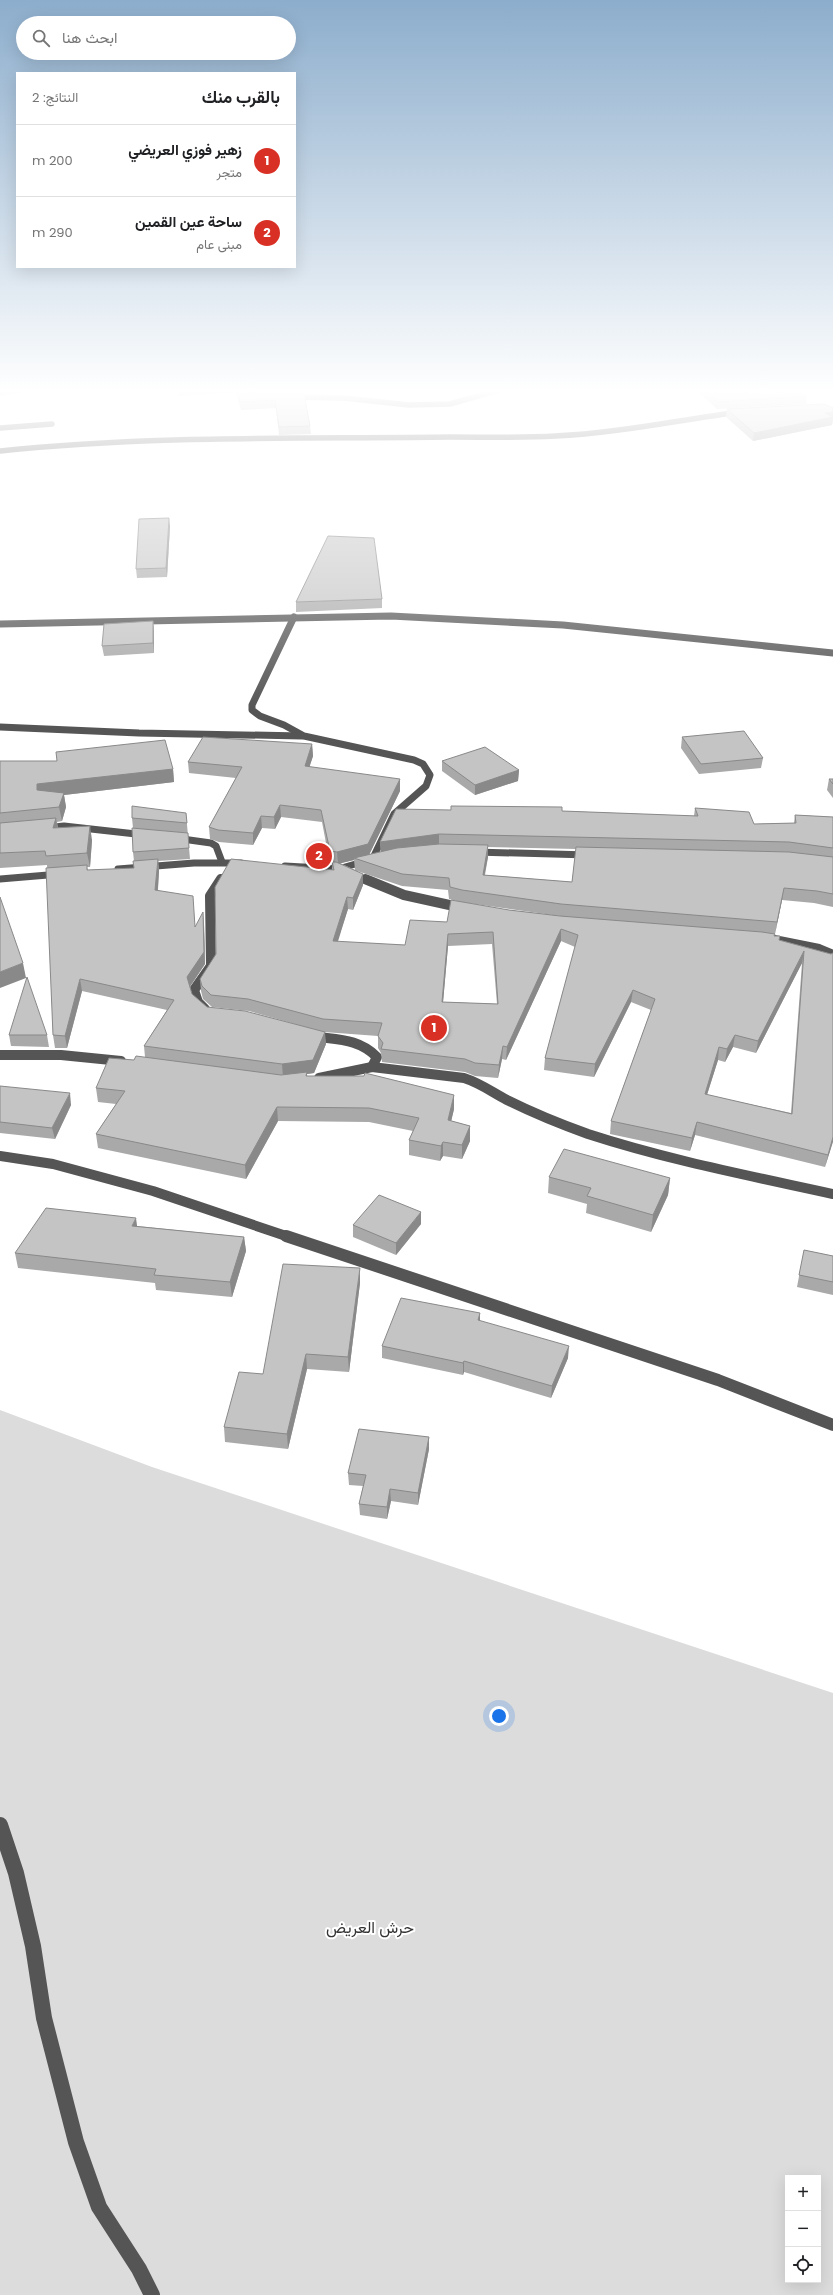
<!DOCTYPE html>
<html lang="ar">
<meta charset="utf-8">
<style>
:root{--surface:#fff;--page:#f6f6f6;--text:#202124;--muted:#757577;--line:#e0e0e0;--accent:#d93025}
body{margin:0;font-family:Poppins,Vazirmatn,sans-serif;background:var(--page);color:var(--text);direction:rtl}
.controls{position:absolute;right:12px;bottom:12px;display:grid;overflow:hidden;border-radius:0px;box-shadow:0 4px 16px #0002}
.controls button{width:36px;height:36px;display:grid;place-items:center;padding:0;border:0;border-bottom:1px solid var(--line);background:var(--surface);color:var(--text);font:20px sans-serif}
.you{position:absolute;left:499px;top:1716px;width:14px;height:14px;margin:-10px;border:3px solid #fff;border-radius:50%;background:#1a73e8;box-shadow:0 0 0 6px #1a73e833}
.badge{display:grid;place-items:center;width:26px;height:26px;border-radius:50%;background:var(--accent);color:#fff;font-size:13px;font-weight:700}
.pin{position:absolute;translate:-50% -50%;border:2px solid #fff;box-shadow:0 1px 4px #0006}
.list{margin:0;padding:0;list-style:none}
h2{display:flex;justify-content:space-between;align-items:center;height:52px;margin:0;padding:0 16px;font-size:17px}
h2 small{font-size:13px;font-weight:400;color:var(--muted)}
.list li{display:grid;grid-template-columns:26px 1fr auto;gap:12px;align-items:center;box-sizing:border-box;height:72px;padding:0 16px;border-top:1px solid var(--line)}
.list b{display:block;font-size:15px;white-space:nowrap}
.list p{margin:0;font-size:13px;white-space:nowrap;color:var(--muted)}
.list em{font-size:13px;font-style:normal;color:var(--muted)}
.icon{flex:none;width:22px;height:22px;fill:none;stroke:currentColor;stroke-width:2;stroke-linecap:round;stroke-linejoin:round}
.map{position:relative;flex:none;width:833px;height:2295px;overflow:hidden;direction:ltr}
.search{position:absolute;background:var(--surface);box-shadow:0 4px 16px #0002;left:16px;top:16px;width:280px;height:44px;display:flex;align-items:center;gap:10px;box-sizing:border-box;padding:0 14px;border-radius:22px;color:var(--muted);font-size:15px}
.panel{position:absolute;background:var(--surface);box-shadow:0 4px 16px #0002;left:16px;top:72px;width:280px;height:196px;border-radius:0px;direction:rtl}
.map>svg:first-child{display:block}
.green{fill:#dcdcdc;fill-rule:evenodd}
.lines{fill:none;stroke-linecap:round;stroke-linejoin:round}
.minor-far4{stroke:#555;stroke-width:5.5}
.minor-far3{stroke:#555;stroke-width:7}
.minor-far2{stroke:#555;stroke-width:10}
.minor-far1{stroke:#555;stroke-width:12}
.minor{stroke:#555;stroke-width:16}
.wall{fill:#a9a9a9;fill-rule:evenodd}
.shaded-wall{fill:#898989}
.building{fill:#c4c4c4;stroke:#898989;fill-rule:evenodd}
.labels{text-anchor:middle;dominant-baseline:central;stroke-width:4;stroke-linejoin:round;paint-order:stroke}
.near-park-label{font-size:16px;fill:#333;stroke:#fff}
</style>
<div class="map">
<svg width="833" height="2295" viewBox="0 0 833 2295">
<rect width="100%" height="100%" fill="#fff"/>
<path class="green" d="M0 1410 152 1467 833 1693V2295H0ZM788 2178H818V2280H788Z"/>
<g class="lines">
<g class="minor-far4">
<polyline points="0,393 19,390"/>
<polyline points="291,397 344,398 409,405 450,404 499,390"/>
<polyline points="0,428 52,424"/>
<path d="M0 451C149 435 301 439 451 437 486 437 521 438 555 436 618 433 678 420 740 412"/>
</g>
<g class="minor-far3">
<polyline points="294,617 252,705 252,710 260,716 284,725 304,736 414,760 423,764 430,775 426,786 394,814 372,860"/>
<polyline points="0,624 391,616 563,625 833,653"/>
<polyline points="0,727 139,733 302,736"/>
<polyline points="45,828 64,826 145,835"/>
<polyline points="175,838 211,843 216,846 222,862"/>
<polyline points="475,852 589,855"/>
<polyline points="285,866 338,869 366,861"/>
<polyline points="118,869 194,863 241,863"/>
<polyline points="351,874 367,880"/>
<polyline points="0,879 60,874"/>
<polyline points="220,880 222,878"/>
</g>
<g class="minor-far2">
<polyline points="365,879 404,895 463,908"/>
<polyline points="774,940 819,949 833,955"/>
<polyline points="205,1009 198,1002 194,990 211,966 210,896 221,879"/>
<path d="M312 1036C337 1040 358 1038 377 1057L372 1067 464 1078C480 1083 492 1092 507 1100 533 1113 560 1124 588 1134 668 1160 751 1176 833 1194"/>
<polyline points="0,1055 61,1055 121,1061"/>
<polyline points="319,1078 372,1067"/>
<polyline points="0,1156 53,1164 153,1191 289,1237"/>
</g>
<polyline class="minor-far1" points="286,1236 718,1380 833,1425"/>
<polyline class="minor" points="0,1825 16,1873 33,1946 44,2018 76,2142 99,2207 139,2269 152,2295"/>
</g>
<g class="wall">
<polygon points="176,390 311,390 303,391 303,393 235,392 179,396"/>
<polygon points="696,390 795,390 807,396 806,404 717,409"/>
<polygon points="237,392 304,394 310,426 311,434 279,435 276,408 241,410 238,400"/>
<polygon points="727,409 833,420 832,425 753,441 726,417"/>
<polygon points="170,526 167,577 137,578 136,569"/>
<polygon points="382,599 382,608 296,612 296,602"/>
<polygon points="153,621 154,631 154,653 104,656 102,646"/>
<polygon points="682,737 763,758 761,768 699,774 681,748"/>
<path d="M312 744 313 756 309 767 400 791 369 855 381 852 380 842 562 811 694 816 695 808 754 824 794 823 795 815 833 817V907L814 903 782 900 775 934H773L779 940 831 954 833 953V1142L825 1167 695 1135 690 1151 610 1134 611 1121 651 1010 631 1002 594 1077 544 1070 545 1058 575 947 561 941 506 1060 502 1059 498 1078 475 1076 465 1072 382 1062 381 1053 378 1048V1036L324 1032 326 1044 314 1073 307 1074V1076L454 1109 451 1121 470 1126V1141L462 1159 443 1156 440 1161 409 1155V1140L413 1131 369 1122 278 1121 246 1179 98 1148 96 1134 116 1104 98 1102 96 1088 134 1060 145 1057 144 1046 167 1010 82 991 67 1048H55L53 1035 47 865 0 868V761L173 769 174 782 64 795 66 807 62 821 57 822 58 828 92 840 90 867H87L88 870 134 868V861L133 852V828L132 818 186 813 190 859 158 861 159 871 158 890 195 927 204 924 205 964 190 987 192 994 207 1007 323 1032 249 1011 212 1007 203 999 201 991 200 979 332 870V864H330L322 822 281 817 275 829 262 828 253 845 219 842 210 839 209 827 236 778 189 773 188 762ZM488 847 576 849 572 882 485 875 488 857ZM354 860 355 870 340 863ZM357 871 402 886 448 890 449 899 461 902 560 916 629 922 560 916 509 910 447 922 405 945 337 942 348 909 353 910 363 885ZM492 944 497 1004 443 1002 448 946ZM802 963 791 1113 707 1095 718 1060 725 1062 733 1047 756 1053Z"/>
<polygon points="442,761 519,770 518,781 475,795 442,771"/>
<polygon points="829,779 833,779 833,798 827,790"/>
<polygon points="9,1035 47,1035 49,1047 11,1046"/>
<polygon points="0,1086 71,1105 55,1139 0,1133"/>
<polygon points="549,1177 670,1178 668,1195 651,1232 586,1213 587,1204 548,1193"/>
<polygon points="421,1224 396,1255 353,1237 353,1225"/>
<polygon points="137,1226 244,1237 246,1251 232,1297 156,1290 155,1283 18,1268 15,1253"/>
<polygon points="804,1250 833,1256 833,1295 797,1287"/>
<polygon points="360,1283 349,1372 307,1369 288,1449 225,1442 224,1427 263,1374"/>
<polygon points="480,1321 568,1358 551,1398 464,1372 463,1375 382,1358 382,1346"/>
<polygon points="429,1437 429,1449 418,1505 391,1501 387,1519 360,1515 359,1504 363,1486 349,1485 348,1473"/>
</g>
<g class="shaded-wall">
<polygon points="178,390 235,390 235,392 179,396"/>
<polygon points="833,412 833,419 832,425 753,441 754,433 825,413"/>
<polygon points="169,518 170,526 167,577 166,568"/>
<polygon points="153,621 154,631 154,653 153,643"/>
<polygon points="312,744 313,756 306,778 305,766"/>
<polygon points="173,769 174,782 64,795 66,807 62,821 59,807 37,790 37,784"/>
<polygon points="519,770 518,781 475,795 475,785"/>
<polygon points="400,779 400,791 368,857 354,858 354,860 338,864 337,852"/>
<polygon points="280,805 281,817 275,829 274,817"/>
<polygon points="261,816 262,828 253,845 253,833"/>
<polygon points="56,818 58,832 53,828"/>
<polygon points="90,826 92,840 90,867 87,853"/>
<polygon points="439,834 439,846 381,854 380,842"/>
<polygon points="488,845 488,857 482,887 483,875"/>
<polygon points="158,859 159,871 157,901 155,890"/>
<polygon points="363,874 363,885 353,910 353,898"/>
<polygon points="784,888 782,900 775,934 777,922"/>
<polygon points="347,897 348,909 334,954 333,941"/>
<polygon points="203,912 204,924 205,964 188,989 187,977"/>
<polygon points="561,929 561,941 506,1060 507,1047"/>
<polygon points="448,934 448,946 442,1014 442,1002"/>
<polygon points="804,951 802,963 756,1053 758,1041"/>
<polygon points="23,963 26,978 0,988 0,972"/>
<polygon points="80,979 82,991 67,1048 65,1036"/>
<polygon points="633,990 631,1002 594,1077 595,1064"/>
<polygon points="325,1032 326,1044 314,1073 307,1074 308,1086 283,1077 282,1064"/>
<polygon points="735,1035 733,1047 725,1062 727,1049"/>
<polygon points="503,1046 502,1059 498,1078 499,1065"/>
<polygon points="719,1047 718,1060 703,1107 705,1094"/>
<polygon points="70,1093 71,1105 55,1139 52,1128"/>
<polygon points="454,1095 454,1109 448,1135 448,1120"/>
<polygon points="277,1107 278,1121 246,1179 245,1165"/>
<polygon points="697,1122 695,1135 690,1151 692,1138"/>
<polygon points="470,1126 470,1141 462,1159 462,1145"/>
<polygon points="833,1137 833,1141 825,1167 828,1155"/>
<polygon points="443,1142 443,1156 440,1161 441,1146"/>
<polygon points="670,1178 668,1195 651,1232 653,1215"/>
<polygon points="421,1212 421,1224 396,1255 396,1243"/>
<polygon points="136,1218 138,1233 132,1226"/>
<polygon points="244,1237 246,1251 232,1297 230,1282"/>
<polygon points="360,1268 360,1283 349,1372 348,1357"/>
<polygon points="480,1313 480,1325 478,1320"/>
<polygon points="569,1346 568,1358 551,1398 552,1386"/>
<polygon points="306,1354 307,1369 288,1449 287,1434"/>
<polygon points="464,1361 464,1372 463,1375 463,1363"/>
<polygon points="429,1437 429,1449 418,1505 418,1493"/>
<polygon points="390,1489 391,1501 387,1519 387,1507"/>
</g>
<g class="building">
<polygon points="705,390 795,390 807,396 718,402"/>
<polygon points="237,392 304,394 310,426 279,427 275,400 240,402"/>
<polygon points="824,404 833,408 833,412 825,413 833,417 754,433 727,409"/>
<polygon points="169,518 166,568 136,569 139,519"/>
<polygon points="328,536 374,538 382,599 296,602"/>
<polygon points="153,621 153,643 102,646 104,624"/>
<polygon points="744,731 763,758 701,764 682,737"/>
<polygon points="203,737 312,744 305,766 400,779 368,844 337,852 330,851 321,810 280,805 274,817 261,816 253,833 218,830 209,827 242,767 188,762"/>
<polygon points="165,740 173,769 37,784 37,790 64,793 59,807 0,813 0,761 57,761 56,752"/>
<polygon points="485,747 519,770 475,785 442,761"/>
<polygon points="829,779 833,779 833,784"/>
<polygon points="132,806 186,813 187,823 132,818"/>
<polygon points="451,806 562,807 562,811 698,816 695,808 749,812 754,824 796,823 795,815 833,817 833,848 789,842 439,834 380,842 396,809 451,810"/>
<polygon points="56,818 53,828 90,826 87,853 46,856 45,851 0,853 0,823"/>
<polygon points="132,828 188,833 189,848 133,852"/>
<polygon points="439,844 488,845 483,875 572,882 576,847 789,852 833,857 833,894 817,891 784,888 777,922 561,904 462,890 450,887 449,878 402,874 354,858 397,848"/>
<polygon points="158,859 155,890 193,896 195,927 203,912 204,952 187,977 192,994 207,1007 245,1011 325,1032 313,1060 282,1064 144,1046 174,1000 80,979 65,1036 53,1035 46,868 87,865 87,870 134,868 133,861"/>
<path d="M231 859 334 870 332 862H336L363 874 353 898 347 897 333 941 405 945 410 920 447 922 451 900 509 910 560 916 762 932 775 934 774 936H780L779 940 831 954 833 953V1137L828 1155 697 1122 692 1138 611 1121 655 999 633 990 595 1064 545 1058 578 935 561 929 507 1047 503 1046 499 1065 475 1063 465 1059 381 1049 383 1043 378 1036 382 1023 323 1019 248 999 211 995 202 986 200 979 216 954 215 887ZM493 932 498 1004 442 1002 448 934ZM804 951 792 1114 705 1094 719 1047 727 1049 735 1035 758 1041Z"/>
<polygon points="0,897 23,963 0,972"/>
<polygon points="27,977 47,1035 9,1035"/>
<polygon points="136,1056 281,1075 307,1072 306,1076 364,1076 365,1073 454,1095 448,1120 470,1126 462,1145 443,1142 441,1146 409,1140 419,1118 369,1108 277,1107 245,1165 96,1134 125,1091 96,1088 109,1058 134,1060"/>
<polygon points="0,1086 70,1093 52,1128 0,1122"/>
<polygon points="564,1149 670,1178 653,1215 587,1196 591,1188 549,1177"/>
<polygon points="379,1195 421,1212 396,1243 353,1225"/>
<polygon points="46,1208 136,1218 132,1226 244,1237 230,1282 154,1275 156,1269 15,1253"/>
<polygon points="804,1250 833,1256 833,1282 799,1275"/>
<polygon points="283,1264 360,1268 348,1357 306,1354 287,1434 224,1427 239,1372 263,1374"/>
<polygon points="401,1298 480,1313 478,1320 569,1346 552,1386 464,1361 463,1363 382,1346"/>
<polygon points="359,1429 429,1437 418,1493 390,1489 387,1507 359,1504 366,1475 348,1473"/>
</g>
<linearGradient id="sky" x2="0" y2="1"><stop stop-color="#8cadcc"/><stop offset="0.55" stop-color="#fff"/><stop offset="1" stop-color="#fff" stop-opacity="0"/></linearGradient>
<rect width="833" height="711" fill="url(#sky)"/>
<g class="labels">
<g class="near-park-label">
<text x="370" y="1927">حرش العريض</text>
</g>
</g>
</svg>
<div class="controls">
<button>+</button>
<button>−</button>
<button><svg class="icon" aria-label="locate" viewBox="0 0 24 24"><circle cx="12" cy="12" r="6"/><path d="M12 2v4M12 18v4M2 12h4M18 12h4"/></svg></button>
</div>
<div class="you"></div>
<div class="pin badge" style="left:434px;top:1028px">1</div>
<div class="pin badge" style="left:319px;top:856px">2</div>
<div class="search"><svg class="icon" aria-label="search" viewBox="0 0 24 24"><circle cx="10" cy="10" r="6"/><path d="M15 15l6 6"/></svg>ابحث هنا</div>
<section class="panel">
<h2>بالقرب منك<small>النتائج: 2</small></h2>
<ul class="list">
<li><span class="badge">1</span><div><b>زهير فوزي العريضي</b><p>متجر</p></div><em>200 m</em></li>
<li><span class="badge">2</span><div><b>ساحة عين القمين</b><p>مبنى عام</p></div><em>290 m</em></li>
</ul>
</section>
</div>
